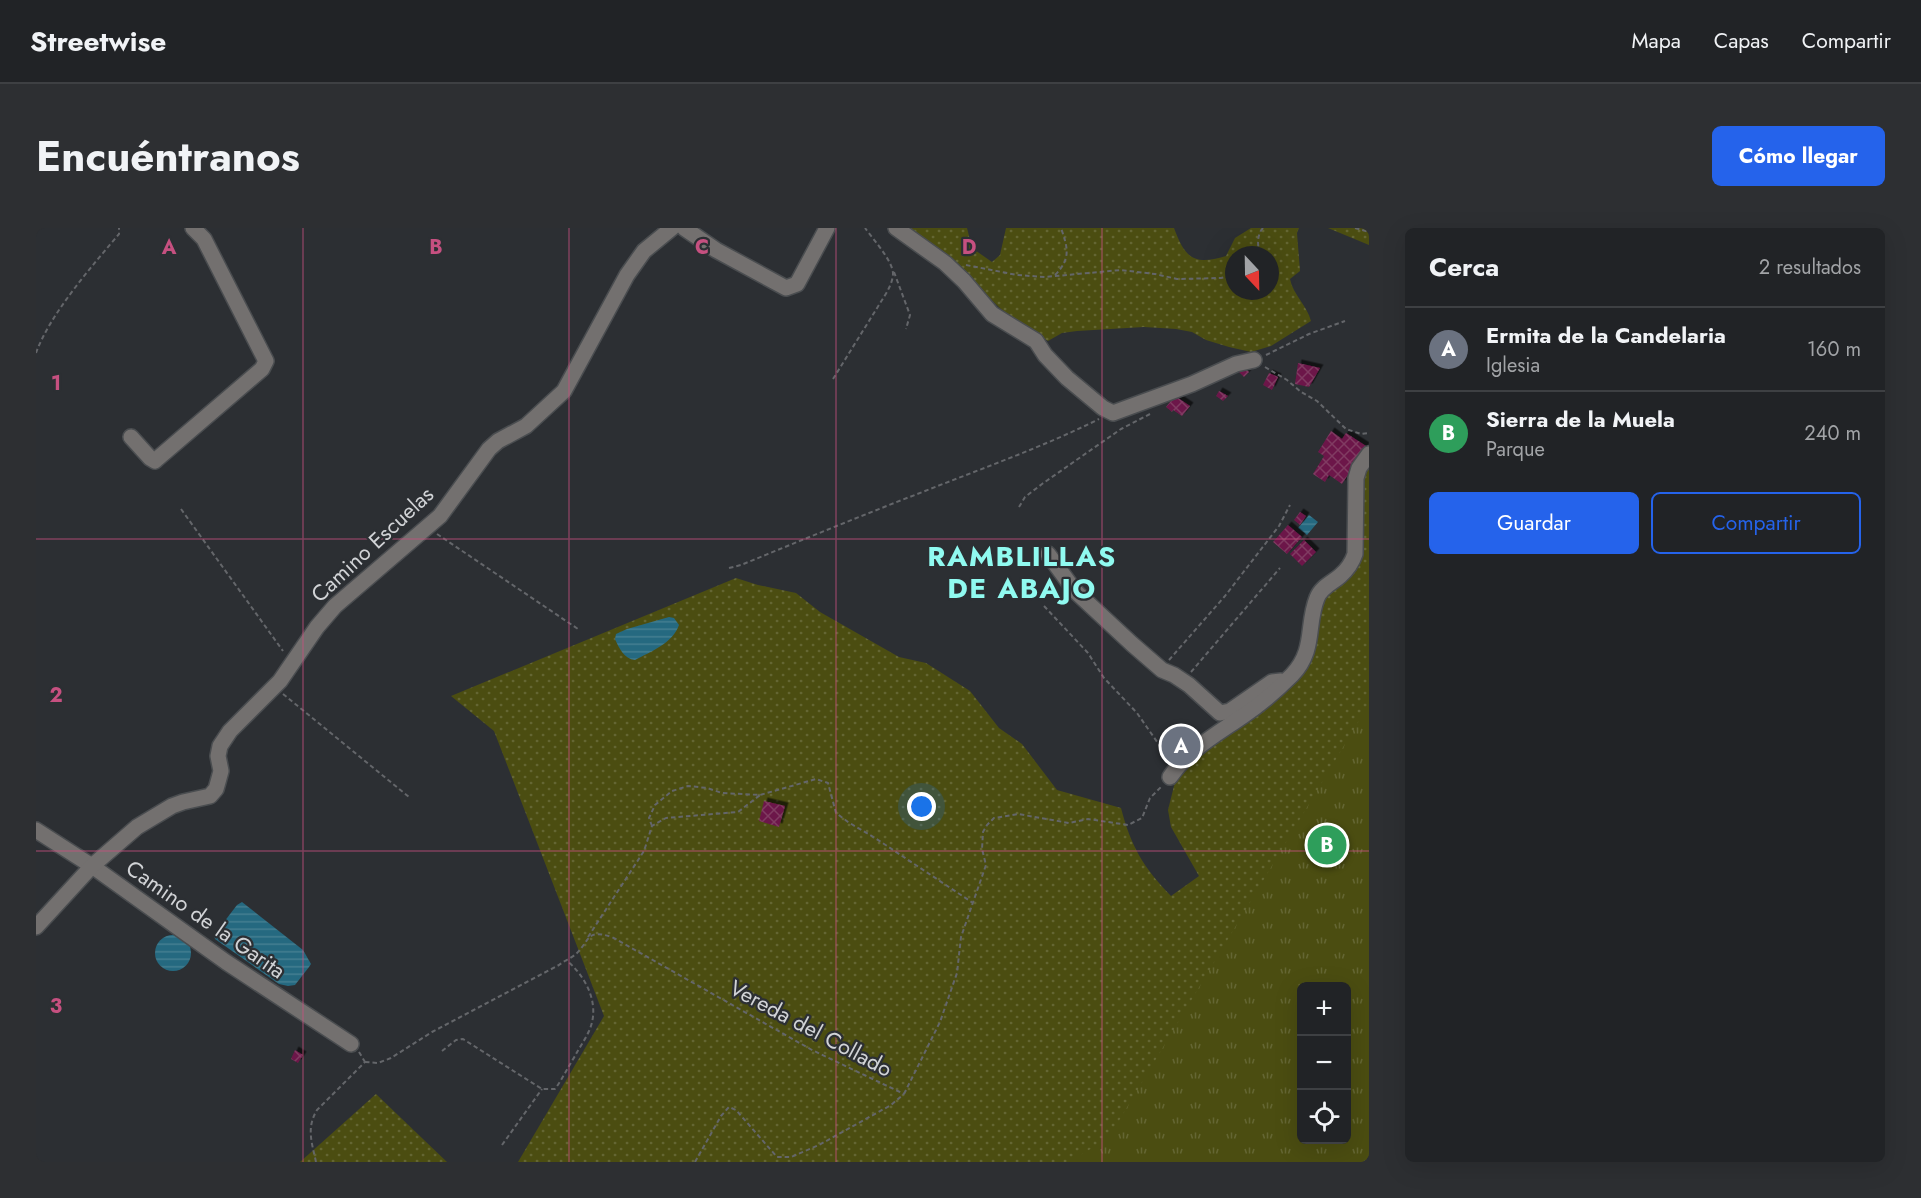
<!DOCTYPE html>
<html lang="es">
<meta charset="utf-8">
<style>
:root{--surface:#212326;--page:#2d2f32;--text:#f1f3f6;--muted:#a2a4a7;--line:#3e4043;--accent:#2563eb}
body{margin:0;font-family:Jost,sans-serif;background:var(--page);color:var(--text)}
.controls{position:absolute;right:18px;bottom:18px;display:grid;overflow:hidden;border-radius:9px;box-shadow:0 6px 24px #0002}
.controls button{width:54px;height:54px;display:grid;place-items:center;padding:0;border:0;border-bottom:2px solid var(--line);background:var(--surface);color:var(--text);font:30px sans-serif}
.compass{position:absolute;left:1189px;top:18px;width:54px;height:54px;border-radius:50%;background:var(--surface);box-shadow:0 6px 24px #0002;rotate:158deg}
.you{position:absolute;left:886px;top:579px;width:21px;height:21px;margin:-15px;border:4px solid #fff;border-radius:50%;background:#1a73e8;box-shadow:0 0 0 9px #1a73e833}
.badge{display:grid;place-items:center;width:39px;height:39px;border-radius:50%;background:var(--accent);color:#fff;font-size:20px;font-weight:700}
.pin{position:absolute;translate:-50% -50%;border:3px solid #fff;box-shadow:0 2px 6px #0006}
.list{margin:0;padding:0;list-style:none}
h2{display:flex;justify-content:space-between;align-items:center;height:78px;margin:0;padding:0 24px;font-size:26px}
h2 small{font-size:20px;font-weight:400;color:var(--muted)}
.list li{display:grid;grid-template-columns:39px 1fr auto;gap:18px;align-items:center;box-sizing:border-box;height:84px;padding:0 24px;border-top:2px solid var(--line)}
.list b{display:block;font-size:22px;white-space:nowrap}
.list p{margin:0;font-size:20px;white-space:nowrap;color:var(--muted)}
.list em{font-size:20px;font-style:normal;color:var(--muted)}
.actions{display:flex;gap:12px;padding:18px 24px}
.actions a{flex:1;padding:14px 0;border:2px solid var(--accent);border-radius:9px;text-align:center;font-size:21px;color:var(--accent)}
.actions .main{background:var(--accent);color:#fff}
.icon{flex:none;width:33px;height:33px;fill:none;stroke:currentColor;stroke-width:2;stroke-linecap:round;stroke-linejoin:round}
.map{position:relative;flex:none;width:1333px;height:934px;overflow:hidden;border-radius:9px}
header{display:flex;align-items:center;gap:36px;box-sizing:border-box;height:84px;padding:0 30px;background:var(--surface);border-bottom:2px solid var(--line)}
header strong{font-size:28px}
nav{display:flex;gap:33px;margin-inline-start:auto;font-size:21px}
.intro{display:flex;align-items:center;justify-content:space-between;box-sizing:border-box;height:144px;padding:0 36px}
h1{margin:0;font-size:42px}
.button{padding:15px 27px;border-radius:9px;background:var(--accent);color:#fff;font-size:21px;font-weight:700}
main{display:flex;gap:36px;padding:0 36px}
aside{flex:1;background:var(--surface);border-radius:9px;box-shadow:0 6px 24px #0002}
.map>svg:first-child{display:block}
.grass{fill:url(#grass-dots);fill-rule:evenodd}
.park{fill:url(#park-tufts);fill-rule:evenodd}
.water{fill:url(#water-rules)}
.building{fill:url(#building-cross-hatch);filter:url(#shadow)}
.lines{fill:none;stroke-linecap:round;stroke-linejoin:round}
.minor-casing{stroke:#4a4d50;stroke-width:18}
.path{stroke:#64666a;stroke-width:2;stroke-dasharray:4.5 3;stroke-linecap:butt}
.minor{stroke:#73706f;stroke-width:15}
.grid{fill:none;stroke:#c65080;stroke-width:1.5;stroke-opacity:0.55}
.labels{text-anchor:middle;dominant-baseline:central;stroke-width:4.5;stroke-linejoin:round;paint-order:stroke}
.street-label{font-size:22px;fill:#d1d3d6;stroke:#2c2f33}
.district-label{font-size:28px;font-weight:bold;letter-spacing:1.5px;fill:#90faf0;stroke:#2c2f33}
.grid-label{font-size:20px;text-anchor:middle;font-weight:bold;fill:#c65080;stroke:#2c2f33;stroke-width:4.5;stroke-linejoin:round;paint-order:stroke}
</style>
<header>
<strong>Streetwise</strong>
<nav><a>Mapa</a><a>Capas</a><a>Compartir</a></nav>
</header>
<div class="intro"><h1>Encuéntranos</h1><a class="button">Cómo llegar</a></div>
<main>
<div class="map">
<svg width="1333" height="934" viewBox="0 0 1333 934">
<defs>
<pattern id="grass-dots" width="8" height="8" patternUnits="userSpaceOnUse" patternTransform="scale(1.5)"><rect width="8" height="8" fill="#4b4d11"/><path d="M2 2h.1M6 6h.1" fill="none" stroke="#646633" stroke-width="1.8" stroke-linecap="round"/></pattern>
<pattern id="park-tufts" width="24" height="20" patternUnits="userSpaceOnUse" patternTransform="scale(1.5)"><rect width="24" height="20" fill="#4b4d11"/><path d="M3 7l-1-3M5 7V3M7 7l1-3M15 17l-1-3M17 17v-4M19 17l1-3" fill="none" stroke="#646633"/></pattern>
<pattern id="water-rules" width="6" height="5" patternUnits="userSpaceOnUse" patternTransform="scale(1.5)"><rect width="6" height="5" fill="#256980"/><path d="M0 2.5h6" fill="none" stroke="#447e91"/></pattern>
<pattern id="building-cross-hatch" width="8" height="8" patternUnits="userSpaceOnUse" patternTransform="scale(1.5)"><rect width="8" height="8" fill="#6c1949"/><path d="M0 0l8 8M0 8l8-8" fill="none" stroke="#803a62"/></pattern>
<filter id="shadow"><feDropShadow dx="3.5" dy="-3.5" stdDeviation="0" flood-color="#0009"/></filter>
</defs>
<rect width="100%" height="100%" fill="#2c2f33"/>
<g class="grass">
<path d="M872 0H931L936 20 956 34 964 27 970 0H1138C1149 30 1158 38 1190 28L1199 10 1215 0H1263L1261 5 1264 43 1254 51C1257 67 1271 77 1275 93L1235 118 1215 124 1193 119 1170 112 1156 104 1140 101 1108 99 1041 103 1026 105 1012 113 967 83 939 56ZM1198 27H1234V63H1198Z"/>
<polygon points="1292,0 1333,0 1333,17"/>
<path d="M1333 232V934H482L568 788 458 503 415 468 700 350 722 357 760 365 784 384 863 429 890 435 934 463 963 500 986 516 1021 562 1085 580C1095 619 1108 640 1135 668L1163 648 1135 599 1132 582 1140 550 1156 531 1246 465 1287 369 1313 350 1323 250ZM1266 758H1310V912H1266Z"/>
<polygon points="340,866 411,934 264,934"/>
</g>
<path class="park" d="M1333 476V934H1032L1072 911ZM1266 758H1310V912H1266Z"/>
<g class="water">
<polygon points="1273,287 1282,294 1271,307 1262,300"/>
<path d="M633 389 638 390 643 397C637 415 614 424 599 432 588 431 583 420 579 411L580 406 591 401Z"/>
<polygon points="206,674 267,722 275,736 273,739 259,757 252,758 243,756 179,711 178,707 201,677"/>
<circle cx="137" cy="725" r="18"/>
</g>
<g class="building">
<polygon points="1262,135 1284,140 1273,159 1259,156"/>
<polygon points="1208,139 1213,144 1208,149 1203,144"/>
<polygon points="1233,145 1242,149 1236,162 1227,157"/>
<polygon points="1183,163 1192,168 1187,173 1180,168"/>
<polygon points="1139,168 1154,178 1146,188 1137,182 1136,184 1130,179"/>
<polygon points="1295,203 1306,211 1310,205 1330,218 1306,256 1293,247 1289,254 1277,246 1288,228 1282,224"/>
<polygon points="1264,284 1270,288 1264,297 1258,292"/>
<polygon points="1252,297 1266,309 1251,326 1237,314"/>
<polygon points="1268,312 1280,324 1266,338 1254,326"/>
<polygon points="1146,505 1156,520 1143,528 1136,528 1134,525 1135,520 1144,512 1141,508"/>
<polygon points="728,573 749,578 743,599 723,593"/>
<polygon points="259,822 267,827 262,835 255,831"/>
</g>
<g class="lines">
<defs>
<g id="minor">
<polyline points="648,0 680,22 750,60 761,56 791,0"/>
<polyline points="860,0 909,35 928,53 956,86 1000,113 1009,127 1031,150 1067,180 1077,185 1156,156 1200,136 1218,132"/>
<polyline points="95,209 114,230 119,233 121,231 226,141 230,133 168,11 157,0"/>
<polyline points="1012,326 1039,363 1096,416 1126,442 1138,447 1153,457 1184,485 1194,483 1236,454 1245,453"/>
<path d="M1134 549C1152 522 1181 506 1207 488 1225 476 1241 462 1256 447 1280 422 1270 397 1281 370 1285 359 1296 355 1304 348 1311 342 1316 335 1319 326L1320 250 1323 240 1333 226"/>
<polyline points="0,602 56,638 190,734 315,816"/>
<polyline points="0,699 56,638 101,599 136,578 147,574 174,568 180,561 182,554 185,543 182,528 184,518 194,503 244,453 281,399 299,378 404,288 453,221 462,213 490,198 528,163 591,47 608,23 636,0"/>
</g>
</defs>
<use href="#minor" class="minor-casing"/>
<g class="path">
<path d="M1227 0C1222 5 1221 15 1223 21L1228 22 1229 27"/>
<polyline points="1319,0 1333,4"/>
<polyline points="930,37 981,47 1009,49 1085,42 1119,46 1141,51 1185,50 1198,47"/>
<polyline points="858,44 874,87 870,101"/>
<path d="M1019 47C1035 31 1032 20 1025 0"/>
<path d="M0 125C14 86 56 38 83 6V0"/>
<polyline points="1230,127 1273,106 1309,93"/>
<polyline points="1229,139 1251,152 1265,164 1281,173 1310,201 1325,206 1333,205"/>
<path d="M797 151 851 64C854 58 857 52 857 45 856 32 837 11 829 0"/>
<polyline points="983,279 989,269 1006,256 1085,201 1114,186"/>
<polyline points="145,281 247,423"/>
<polyline points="401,306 542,401"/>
<path d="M693 340 705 337C766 312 827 287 889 263 947 240 1007 219 1063 191"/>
<polyline points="1008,378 1052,425 1068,450 1101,485 1133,531"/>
<polyline points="1133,432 1189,368 1243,298 1254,277"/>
<polyline points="1155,444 1244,340"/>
<polyline points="247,466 373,569"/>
<polyline points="616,598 613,590 619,577 636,563 652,558 671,560 686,565 724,567 780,551 792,555 800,585 812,594 839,610 937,675"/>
<polyline points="552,709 608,623 616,598 630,590 702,584 724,567"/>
<path d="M406 823 420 812 427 811 506 861H519C527 850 532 839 539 828 543 820 549 812 553 803 565 777 550 748 530 732"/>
<polyline points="323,824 329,834"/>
<path d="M329 834 342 835 355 830 396 804 523 737C528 733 535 730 540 726 555 711 550 701 576 709L776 822 868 866"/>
<polyline points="868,866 904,794 921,745 925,709 950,637 946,621 947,604 951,597 958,590 982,586 1033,595 1052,591 1092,597 1106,590 1114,570 1126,558"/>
<polyline points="466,917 506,861"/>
<path d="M280 934C276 915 270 900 281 882L329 834"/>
<polyline points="659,934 685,888 693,879 700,882 741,929 755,929 783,917 855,877 868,866"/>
</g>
<use href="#minor" class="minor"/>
</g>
<path class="grid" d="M267 0V934M533 0V934M800 0V934M1066 0V934M0 311H1333M0 623H1333"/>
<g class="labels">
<g class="street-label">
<text transform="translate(336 316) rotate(-43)">Camino Escuelas</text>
<text transform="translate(170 691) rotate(35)">Camino de la Garita</text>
<text transform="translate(775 800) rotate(28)">Vereda del Collado</text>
</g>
<g class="district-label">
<text x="986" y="328">RAMBLILLAS<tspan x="986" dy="32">DE ABAJO</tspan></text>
</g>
</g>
<g class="grid-label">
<text x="133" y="26">A</text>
<text x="400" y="26">B</text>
<text x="666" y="26">C</text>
<text x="933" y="26">D</text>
<text x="20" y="162">1</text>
<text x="20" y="474">2</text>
<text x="20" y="785">3</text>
</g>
</svg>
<div class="controls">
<button>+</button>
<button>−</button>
<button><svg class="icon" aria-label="locate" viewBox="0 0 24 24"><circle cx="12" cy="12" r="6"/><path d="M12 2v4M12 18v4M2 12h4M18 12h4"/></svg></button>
</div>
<svg class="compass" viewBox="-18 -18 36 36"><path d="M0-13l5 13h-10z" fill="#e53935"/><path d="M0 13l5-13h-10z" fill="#a2a4a7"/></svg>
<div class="you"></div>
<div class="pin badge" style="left:1145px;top:518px;background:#6b7280">A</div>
<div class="pin badge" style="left:1291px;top:617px;background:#2e9e5b">B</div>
</div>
<aside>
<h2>Cerca<small>2 resultados</small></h2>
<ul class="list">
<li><span class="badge" style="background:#6b7280">A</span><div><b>Ermita de la Candelaria</b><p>Iglesia</p></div><em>160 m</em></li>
<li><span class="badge" style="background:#2e9e5b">B</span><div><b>Sierra de la Muela</b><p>Parque</p></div><em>240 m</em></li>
</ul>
<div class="actions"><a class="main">Guardar</a><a>Compartir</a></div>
</aside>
</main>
